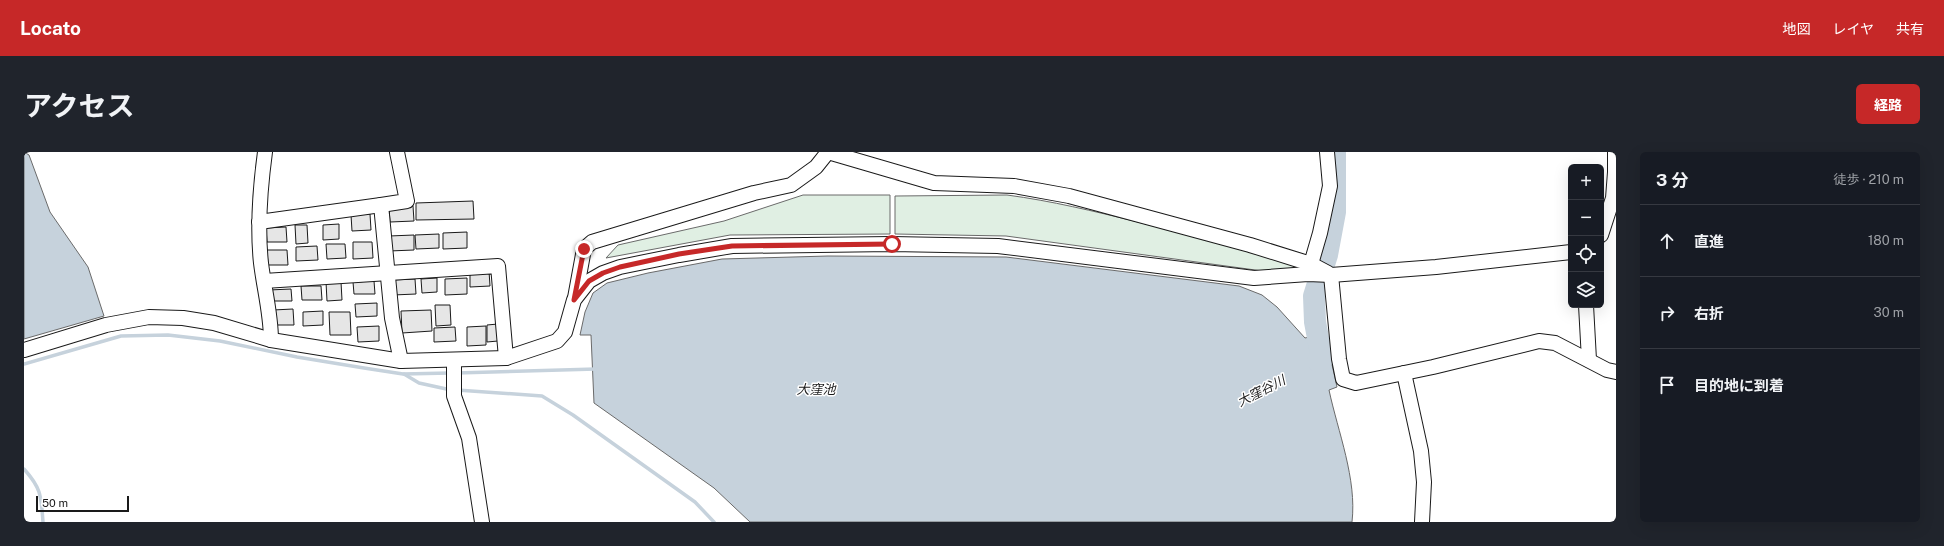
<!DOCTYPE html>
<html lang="ja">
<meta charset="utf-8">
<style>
:root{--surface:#171b24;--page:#20242c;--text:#f1f3f6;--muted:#9ea1a6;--line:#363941;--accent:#c62828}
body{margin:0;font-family:"Public Sans","Noto Sans JP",sans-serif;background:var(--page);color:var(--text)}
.controls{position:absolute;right:12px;top:12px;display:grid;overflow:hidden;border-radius:6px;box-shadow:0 4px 16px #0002}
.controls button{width:36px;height:36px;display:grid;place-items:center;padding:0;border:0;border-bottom:1px solid var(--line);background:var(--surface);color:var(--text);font:20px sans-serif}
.scale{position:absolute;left:12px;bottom:10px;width:93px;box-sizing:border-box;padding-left:4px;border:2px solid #1a1a1a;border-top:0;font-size:11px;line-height:14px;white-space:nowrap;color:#1a1a1a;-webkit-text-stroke:3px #fff;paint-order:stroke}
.stop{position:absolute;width:12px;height:12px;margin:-9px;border:3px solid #c62828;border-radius:50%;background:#fff}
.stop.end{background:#c62828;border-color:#fff;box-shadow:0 1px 4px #0008}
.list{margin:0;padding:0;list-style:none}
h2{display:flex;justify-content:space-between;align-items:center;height:52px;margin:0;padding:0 16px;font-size:17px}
h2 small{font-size:13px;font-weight:400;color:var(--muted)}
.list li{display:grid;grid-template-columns:26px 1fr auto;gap:12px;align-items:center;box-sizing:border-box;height:72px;padding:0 16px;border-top:1px solid var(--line)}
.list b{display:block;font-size:15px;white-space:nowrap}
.list em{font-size:13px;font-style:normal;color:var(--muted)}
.icon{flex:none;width:22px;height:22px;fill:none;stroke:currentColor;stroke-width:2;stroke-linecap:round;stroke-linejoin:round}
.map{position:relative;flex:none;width:1592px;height:370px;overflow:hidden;border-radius:6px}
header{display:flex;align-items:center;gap:24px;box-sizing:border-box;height:56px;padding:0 20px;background:var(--accent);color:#fff}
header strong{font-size:19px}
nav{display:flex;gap:22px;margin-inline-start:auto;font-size:14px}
.intro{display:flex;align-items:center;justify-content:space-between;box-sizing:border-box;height:96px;padding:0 24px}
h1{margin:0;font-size:28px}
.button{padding:10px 18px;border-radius:6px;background:var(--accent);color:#fff;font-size:14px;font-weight:700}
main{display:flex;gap:24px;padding:0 24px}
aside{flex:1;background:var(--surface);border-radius:6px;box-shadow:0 4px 16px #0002}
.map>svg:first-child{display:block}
.green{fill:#e0efe3;stroke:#6a6a6a}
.water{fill:#c6d2dc;stroke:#6a6a6a}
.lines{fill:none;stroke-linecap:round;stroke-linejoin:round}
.stream{stroke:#c6d2dc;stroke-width:3.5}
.river{stroke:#c6d2dc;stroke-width:22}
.building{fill:#e6e6e6;stroke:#1a1a1a}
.minor-casing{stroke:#1a1a1a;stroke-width:16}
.minor{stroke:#fff;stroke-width:14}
.route{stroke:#c62828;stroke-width:5}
.labels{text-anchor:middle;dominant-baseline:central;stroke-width:3;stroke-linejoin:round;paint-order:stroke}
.water-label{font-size:13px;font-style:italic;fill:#1a1a1a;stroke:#fff}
</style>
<header>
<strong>Locato</strong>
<nav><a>地図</a><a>レイヤ</a><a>共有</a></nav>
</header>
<div class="intro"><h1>アクセス</h1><a class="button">経路</a></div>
<main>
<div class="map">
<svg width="1592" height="370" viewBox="0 0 1592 370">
<rect width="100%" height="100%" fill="#fff"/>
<g class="green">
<polygon points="779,43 866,43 866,82 706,83 582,106 594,93 700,69"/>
<path d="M983 43C1028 49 1069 59 1114 70 1170 84 1226 98 1281 116L1246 120 982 84 871 82V44Z"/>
</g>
<g class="water">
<polygon points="0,0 5,3 26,60 64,115 80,164 0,187"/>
<path d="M804 104 982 105 1215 134 1238 143 1253 155 1281 186 1301 181 1313 235 1305 238C1314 280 1333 327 1328 370H726L690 336 570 251 567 183H556L561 160 569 141 583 131 624 121 698 107Z"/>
</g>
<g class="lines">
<g class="stream">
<polyline points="0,212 97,184 144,183 196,189 273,205 340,216 379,222 426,221"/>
<polyline points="432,221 572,217"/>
<polyline points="380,222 395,231 427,238"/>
<polyline points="433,238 518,244 549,263 671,350 690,370"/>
<path d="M0 317C18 337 17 345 19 370"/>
</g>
<polyline class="river" points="1294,209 1298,207 1291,170 1290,144 1303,103 1311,60 1311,0"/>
</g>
<g class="building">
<polygon points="449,49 450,67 392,68 392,51"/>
<polygon points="389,54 390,69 366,70 365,55"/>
<polygon points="346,62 347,78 328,79 327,63"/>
<polygon points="315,72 315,87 299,88 299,73"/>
<polygon points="271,73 283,73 284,91 272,92"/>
<polygon points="262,75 263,90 243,90 242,76"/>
<polygon points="443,80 443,96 419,97 419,81"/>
<polygon points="415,82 415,96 392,97 391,83"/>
<polygon points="390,83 390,98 365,99 365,84"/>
<polygon points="329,90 348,90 349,106 329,107"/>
<polygon points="302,92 321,92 322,106 303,107"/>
<polygon points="293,94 294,108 272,109 272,95"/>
<polygon points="243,98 263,98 264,113 244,113"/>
<polygon points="465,119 466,134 446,135 446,120"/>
<polygon points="413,126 413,140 398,141 397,127"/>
<polygon points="443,126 443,142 421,143 421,127"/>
<polygon points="391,127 392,142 369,143 368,128"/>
<polygon points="350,129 351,142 330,142 329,130"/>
<polygon points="302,130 317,130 318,148 303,149"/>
<polygon points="277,134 297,134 298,148 278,148"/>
<polygon points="267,137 268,149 245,149 245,138"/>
<polygon points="353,151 353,164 332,165 331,152"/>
<polygon points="411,153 426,153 427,173 412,174"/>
<polygon points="269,157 270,173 250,173 249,158"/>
<polygon points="407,158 408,179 378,181 377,159"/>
<polygon points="299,159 299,173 279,174 279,160"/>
<polygon points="305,160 326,160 327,183 306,183"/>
<polygon points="474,172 474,189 463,190 463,173"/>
<polygon points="355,174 355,189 334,190 333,175"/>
<polygon points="462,174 462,193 443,194 443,175"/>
<polygon points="431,175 432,189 410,190 410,176"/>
</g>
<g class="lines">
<defs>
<g id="minor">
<path d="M241 0C236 37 233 74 237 111 240 136 247 162 247 188"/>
<polyline points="373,0 383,49 357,53 368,166 377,209"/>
<polyline points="804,0 910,31 990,34 1045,44 1226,93 1287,112 1304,121"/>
<polyline points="235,70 357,53"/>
<polyline points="1577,83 1589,46 1591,20 1591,0"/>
<polyline points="1287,112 1296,81 1306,34 1303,0"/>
<polyline points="1307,123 1315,207 1319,227 1332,231 1409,215 1515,189 1531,191 1583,218 1592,220"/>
<polyline points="240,129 474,114 482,206"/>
<polyline points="551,146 560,97 568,90 730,41 767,33 792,15 804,0"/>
<polyline points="1562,153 1565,208"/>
<polyline points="0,198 82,173 125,165 159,166 190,171 247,188 377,209 482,206 533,189 541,180 550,148 565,129 579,121 596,115 655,103 708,94 868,92 974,94 1230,126 1284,122 1307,123 1412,115 1547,100"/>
<polyline points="430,209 430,244 445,286 458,370"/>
<polyline points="1380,221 1397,299 1400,330 1398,370"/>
</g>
</defs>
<use href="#minor" class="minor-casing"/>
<use href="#minor" class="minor"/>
</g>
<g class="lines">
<polyline class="route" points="560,97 550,148 565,129 579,121 596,115 655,102 708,94 868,92"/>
</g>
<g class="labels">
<g class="water-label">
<text x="792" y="237">大窪池</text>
<text transform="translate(1237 239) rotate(-27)">大窪谷川</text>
</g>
</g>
</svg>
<div class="controls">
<button>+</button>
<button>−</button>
<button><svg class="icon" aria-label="locate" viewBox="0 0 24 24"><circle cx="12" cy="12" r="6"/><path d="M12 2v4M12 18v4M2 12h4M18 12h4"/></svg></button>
<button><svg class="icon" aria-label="layers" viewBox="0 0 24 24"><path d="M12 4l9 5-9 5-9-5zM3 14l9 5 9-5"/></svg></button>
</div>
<div class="scale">50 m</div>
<div class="stop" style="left:868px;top:92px"></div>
<div class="stop end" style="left:560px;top:97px"></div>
</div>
<aside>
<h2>3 分<small>徒歩 · 210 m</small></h2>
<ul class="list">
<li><svg class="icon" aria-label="ahead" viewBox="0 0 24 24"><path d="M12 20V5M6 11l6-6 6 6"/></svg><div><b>直進</b></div><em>180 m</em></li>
<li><svg class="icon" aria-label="right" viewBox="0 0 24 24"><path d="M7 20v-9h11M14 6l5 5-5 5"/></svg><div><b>右折</b></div><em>30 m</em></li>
<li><svg class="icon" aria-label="arrive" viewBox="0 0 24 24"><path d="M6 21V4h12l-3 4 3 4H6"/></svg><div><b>目的地に到着</b></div></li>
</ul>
</aside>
</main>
